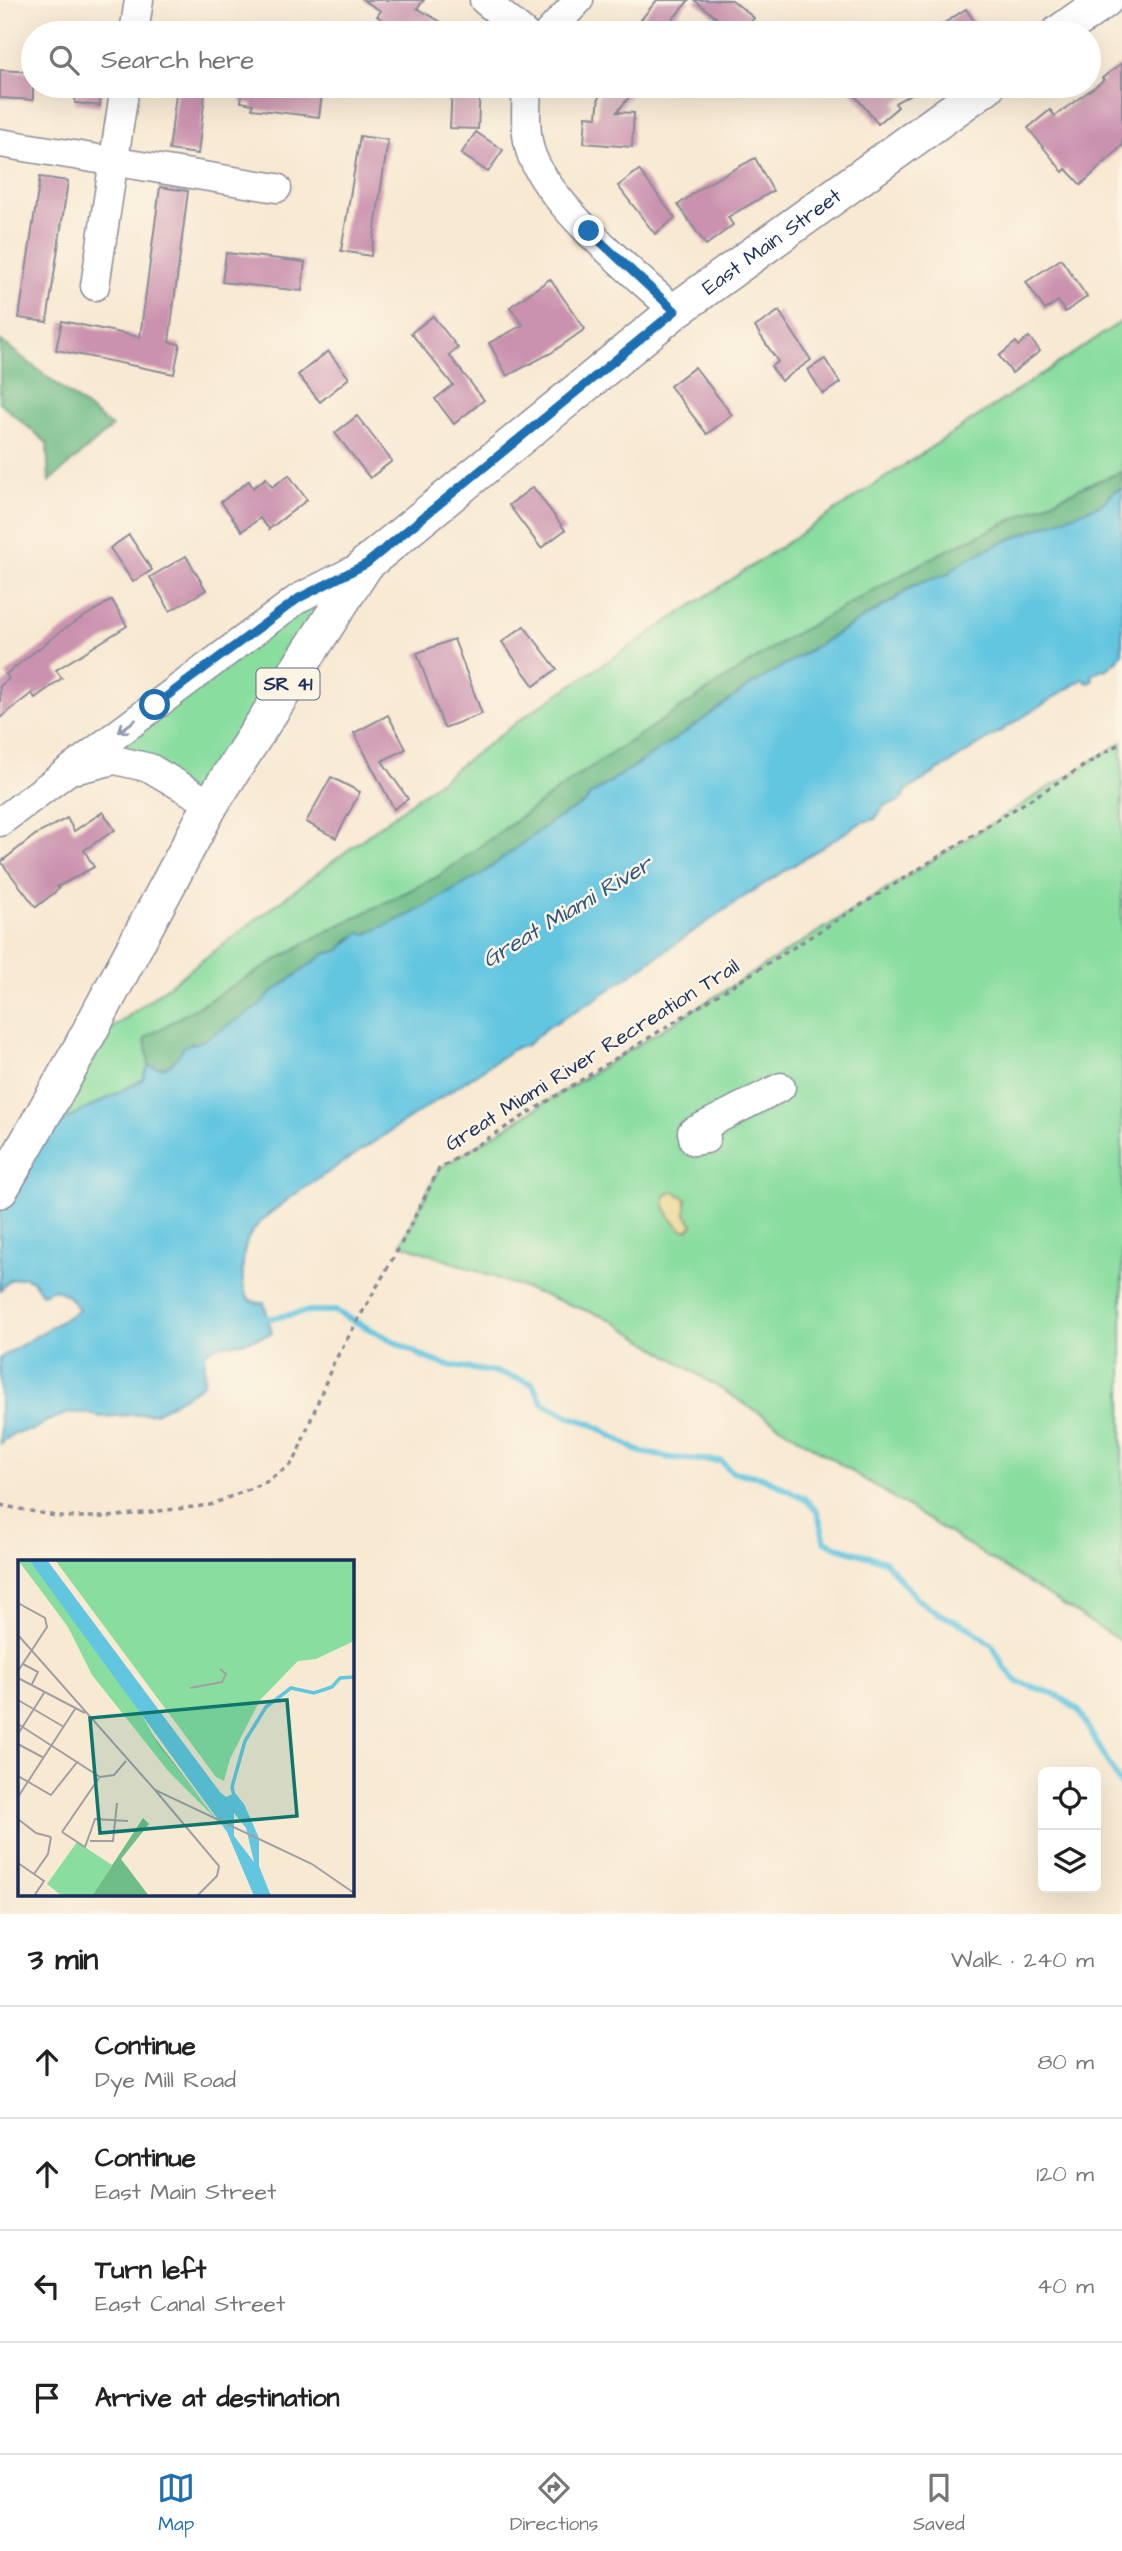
<!DOCTYPE html>
<meta charset="utf-8">
<style>
:root{--surface:#fff;--page:#f6f6f6;--text:#222;--muted:#767676;--line:#e0e0e0;--accent:#1f6fb2}
body{margin:0;font-family:"Architects Daughter",sans-serif;background:var(--page);color:var(--text)}
.controls{position:absolute;right:21px;bottom:21px;display:grid;overflow:hidden;border-radius:10px;box-shadow:0 7px 28px #0002}
.controls button{width:63px;height:63px;display:grid;place-items:center;padding:0;border:0;border-bottom:2px solid var(--line);background:var(--surface);color:var(--text);font:35px sans-serif}
.stop{position:absolute;width:21px;height:21px;margin:-16px;border:5px solid #1f6fb2;border-radius:50%;background:#fff}
.stop.end{background:#1f6fb2;border-color:#fff;box-shadow:0 2px 7px #0008}
.list{margin:0;padding:0;list-style:none}
h2{display:flex;justify-content:space-between;align-items:center;height:91px;margin:0;padding:0 28px;font-size:30px}
h2 small{font-size:23px;font-weight:400;color:var(--muted)}
.list li{display:grid;grid-template-columns:46px 1fr auto;gap:21px;align-items:center;box-sizing:border-box;height:112px;padding:0 28px;border-top:2px solid var(--line)}
.list b{display:block;font-size:26px;white-space:nowrap}
.list p{margin:0;font-size:23px;white-space:nowrap;color:var(--muted)}
.list em{font-size:23px;font-style:normal;color:var(--muted)}
.icon{flex:none;width:38px;height:38px;fill:none;stroke:currentColor;stroke-width:2;stroke-linecap:round;stroke-linejoin:round}
.map{position:relative;flex:none;width:1122px;height:1914px;overflow:hidden}
.search{position:absolute;background:var(--surface);box-shadow:0 7px 28px #0002;left:21px;right:21px;top:21px;height:77px;display:flex;align-items:center;gap:18px;box-sizing:border-box;padding:0 24px;border-radius:38px;color:var(--muted);font-size:26px}
.sheet{height:539px;background:var(--surface)}
nav{display:flex;justify-content:space-around;align-items:center;box-sizing:border-box;height:98px;border-top:2px solid var(--line);background:var(--surface);font-size:19px;color:var(--muted)}
nav a{display:grid;justify-items:center;gap:4px}
nav .on{color:var(--accent)}
.map>svg:first-child{display:block}
.green{fill:#88dd9f;stroke:#52867e;stroke-width:2}
.forest{fill:#6ebc86;stroke:#447672;stroke-width:2}
.sand{fill:#eeda9e;stroke:#84847e;stroke-width:2}
.water{fill:#63c6e1;stroke:#3f7aa0;stroke-width:2}
.lines{fill:none;stroke-linecap:round;stroke-linejoin:round}
.stream{stroke:#63c6e1;stroke-width:6}
.building{fill:#ca92ae}
.minor-casing{stroke:#8a8c98;stroke-width:31}
.major-casing{stroke:#8a8c98;stroke-width:38}
.path{stroke:#8a8c98;stroke-width:3.5;stroke-dasharray:5 5;stroke-linecap:butt}
.minor{stroke:#fff;stroke-width:28}
.major{stroke:#fff;stroke-width:35}
.oneway{stroke:#8d97ae}
.route{stroke:#1f6fb2;stroke-width:9}
.labels{text-anchor:middle;dominant-baseline:central;stroke-width:5;stroke-linejoin:round;paint-order:stroke}
.shield{fill:#fcf5e5;stroke:#5e6a86;stroke-width:2}
.shield-label{font-size:19px;font-weight:bold;fill:#1b2f5e}
.street-label{font-size:21px;fill:#1b2f5e;stroke:#fcf5e5}
.water-label{font-size:23px;font-style:italic;fill:#2d557f;stroke:#fcf5e5}
.inset-river{fill:none;stroke:#63c6e1;stroke-width:3.5}
.inset-road{fill:none;stroke:#a09fa4;stroke-width:2}
.view{fill:#0f766e;fill-opacity:0.15;stroke:#0f766e;stroke-width:3.5}
.inset-edge{fill:none;stroke:#1b2f5e;stroke-width:3.5}
</style>
<div class="map">
<svg width="1122" height="1914" viewBox="0 0 1122 1914">
<rect width="100%" height="100%" fill="#fcf5e5"/>
<filter id="ink" filterUnits="userSpaceOnUse"><feTurbulence type="fractalNoise" baseFrequency=".0143" numOctaves="2"/><feDisplacementMap in="SourceGraphic" scale="14" xChannelSelector="R" yChannelSelector="G"/><feConvolveMatrix kernelMatrix="1 2 1 2 8 2 1 2 1" color-interpolation-filters="sRGB"/></filter>
<filter id="wash" filterUnits="userSpaceOnUse"><feTurbulence type="fractalNoise" baseFrequency=".00686" numOctaves="4" result="noise"/><feDisplacementMap in="SourceGraphic" scale="28" xChannelSelector="R" yChannelSelector="G"/><feGaussianBlur stdDeviation="1.57" result="paint"/><feColorMatrix in="noise" values="0 0 0 0 0 0 0 0 0 0 0 0 0 0 0 0 0 1.4 0 .05"/><feComposite in="paint" operator="in"/></filter>
<g filter="url(#wash)">
<rect width="100%" height="100%" fill="#f8e9d2"/>
<g class="green">
<polygon points="1122,321 1122,472 1087,485 941,553 786,639 579,775 439,876 314,938 145,1038 149,1065 142,1080 29,1139 77,1055 528,714"/>
<polygon points="366,564 211,804 115,760 114,735"/>
<polygon points="1122,742 1122,1642 610,1319 401,1244 439,1169"/>
</g>
<g class="forest">
<polygon points="0,340 112,427 49,482 47,443 0,403"/>
<path d="M1122 472V489L1115 491 1102 504 984 551 949 574 920 582 908 588 896 598 748 687 686 732 589 796 587 802 551 822 482 874 413 913 367 934 351 938 338 951 325 954 270 994 258 1007 202 1042 191 1043C180 1056 167 1075 149 1065L145 1038 314 938 439 876 579 775 786 639 941 553 1087 485Z"/>
</g>
<polygon class="sand" points="674,1191 686,1199 686,1214 693,1225 688,1230 682,1230 669,1216 664,1202 666,1195"/>
<path class="water" d="M1122 489V653L1117 661 1106 670 1102 669 1092 675 1093 681 1088 683 1083 679 906 791C903 802 895 803 885 805L875 819 862 822 742 898 594 1000 545 1029 527 1045 517 1047 294 1195C278 1207 261 1218 250 1235 242 1247 239 1289 249 1299 253 1303 259 1303 264 1303L272 1333 248 1341 216 1346 205 1353 204 1380 201 1386 156 1413 101 1417 85 1413H69L47 1421 33 1430 14 1433 0 1444V1358L79 1310 67 1295 54 1289 42 1294 34 1282 24 1277 10 1280 0 1290V1154L142 1080 149 1065C166 1074 176 1061 184 1046L202 1041 258 1007 270 994 325 954 338 951 359 933 367 934 413 913 482 874 551 822 586 802 589 796 686 732 748 687 896 599C912 584 928 580 949 574 957 555 1076 515 1102 504L1115 491Z"/>
<g class="lines">
<polyline class="stream" points="262,1320 310,1311 335,1311 426,1358 446,1365 499,1373 532,1383 543,1403 570,1417 590,1423 638,1451 671,1458 721,1461 732,1472 762,1477 804,1498 817,1511 825,1541 837,1547 885,1561 916,1598 938,1613 970,1628 993,1646 1004,1667 1018,1682 1055,1694 1078,1710 1122,1787"/>
</g>
<g id="blocks">
<g class="building">
<polygon points="363,0 424,0 417,8 460,33 399,33 377,16 381,11"/>
<polygon points="657,0 689,0 661,33 630,33"/>
<polygon points="694,0 732,0 754,18 742,33 736,33"/>
<polygon points="966,9 982,33 929,33"/>
<polygon points="1122,63 1122,146 1081,185 1066,169 1063,172 1028,128 1050,110 1055,116 1104,80 1102,78"/>
<polygon points="0,70 33,72 33,100 0,98"/>
<polygon points="77,86 102,86 100,106 75,103"/>
<polygon points="177,86 206,86 198,154 169,150"/>
<polygon points="243,86 323,86 319,117 252,109 253,104 241,102"/>
<polygon points="452,86 480,86 478,129 450,128"/>
<polygon points="605,86 638,86 617,112 634,113 632,147 584,143 586,116 597,117 599,95"/>
<polygon points="847,86 925,86 895,103 898,107 878,124"/>
<polygon points="476,132 503,150 488,172 461,154"/>
<polygon points="360,136 388,140 371,256 341,251"/>
<polygon points="755,158 773,191 728,217 733,225 706,245 678,205 705,185"/>
<polygon points="639,170 675,218 655,234 618,186"/>
<polygon points="40,177 68,181 47,322 19,318"/>
<polygon points="160,187 188,191 169,342 180,344 174,374 56,350 62,321 140,337"/>
<polygon points="226,253 305,262 302,291 222,282"/>
<polygon points="1061,259 1087,297 1065,312 1058,301 1045,310 1026,282"/>
<polygon points="550,279 585,329 551,353 507,376 489,343 523,325 510,307"/>
<polygon points="779,311 811,360 781,381 771,366 778,362 755,327"/>
<polygon points="433,316 458,348 449,355 484,400 454,424 435,399 453,385 411,333"/>
<polygon points="1029,337 1040,351 1012,373 999,356 1016,342 1018,346"/>
<polygon points="328,351 349,378 320,402 298,375"/>
<polygon points="825,359 840,383 823,394 808,370"/>
<polygon points="695,367 732,415 707,434 670,386"/>
<polygon points="357,416 392,461 370,478 335,433"/>
<polygon points="289,475 307,500 269,529 260,518 242,531 221,502 249,481 253,488 266,478 272,487"/>
<polygon points="533,487 565,530 541,548 509,505"/>
<polygon points="129,535 152,570 133,582 110,548"/>
<polygon points="186,556 206,590 170,611 150,577"/>
<polygon points="112,600 127,626 56,670 62,678 35,698 32,693 0,718 0,686 9,679 6,674 64,629"/>
<polygon points="524,626 557,669 534,686 502,642"/>
<polygon points="454,639 482,714 444,728 417,653"/>
<polygon points="388,715 406,749 382,761 408,799 394,809 354,733"/>
<polygon points="331,777 360,792 336,838 306,822"/>
<polygon points="103,812 115,830 84,850 94,867 57,887 59,889 36,907 1,862 35,835 67,818 74,831"/>
</g>
</g>
</g>
<g filter="url(#ink)">
<use href="#blocks" fill-opacity="0" stroke="#8a8c98" stroke-width="2"/>
<g class="lines">
<defs>
<g id="minor">
<polyline points="484,0 524,33"/>
<polyline points="134,33 139,0"/>
<polyline points="548,33 579,0"/>
<path d="M527 86C526 108 524 135 532 156 553 209 632 271 675 311"/>
<polyline points="0,143 277,188"/>
<polyline points="95,286 125,86"/>
<polyline points="78,769 115,760 150,768 211,804"/>
<polyline points="0,822 299,598 366,564"/>
<polyline points="704,1126 706,1139 694,1141 692,1132 704,1126 781,1087"/>
</g>
<g id="major">
<polyline points="1059,33 1105,0"/>
<path id="s1" d="M0 1190 77 1055 211 804 366 564 675 311 987 86"/>
</g>
</defs>
<use href="#minor" class="minor-casing"/>
<use href="#major" class="major-casing"/>
<polyline class="path" points="0,1505 60,1517 108,1517 210,1505 266,1482 294,1462 333,1364 401,1244 439,1169 1122,742"/>
<use href="#minor" class="minor"/>
<use href="#major" class="major"/>
</g>
<defs><path id="oneway-shaft" d="M-6 0H5M1.5-3L5.5 0L1.5 3" fill="none" stroke-width="1.6" stroke-linecap="round" stroke-linejoin="round" transform="scale(1.75)"/></defs>
<use class="oneway" href="#oneway-shaft" transform="translate(127 726) rotate(144)"/>
</g>
<g class="lines" filter="url(#ink)">
<polyline class="route" points="155,705 299,598 366,564 675,311 589,231"/>
</g>
<g class="labels">
<rect class="shield" x="256.5" y="668.5" width="63" height="31" rx="5"/>
<g class="shield-label">
<text x="288" y="684">SR 41</text>
</g>
<g class="street-label">
<text stroke="none"><textPath href="#s1" startOffset="1244">East Main Street</textPath></text>
<text transform="translate(592 1055) rotate(-32)">Great Miami River Recreation Trail</text>
</g>
<g class="water-label">
<text transform="translate(567 912) rotate(-31)">Great Miami River</text>
</g>
</g>
<g transform="translate(18 1560)">
<rect width="336" height="336" fill="#f8e9d2"/>
<path d="M0 0H11L28 20 121 150 141 186 199 260 151 212 74 115 50 67ZM37 0H336V81L298 99 280 101 242 140 212 199 206 221 198 217ZM59 282 94 305 74 336H44L29 324Z" fill="#88dd9f"/>
<path d="M119 150 134 174 190 248 141 186ZM125 258 131 264 103 299 131 336H74Z" fill="#6ebc86"/>
<path d="M11 0H29L202 232 208 237 217 233 226 244 241 278V306L253 336H236L209 272ZM216 253 228 268 236 302 216 276Z" fill="#63c6e1" fill-rule="evenodd"/>
<path class="inset-river" d="M216 236 214 227 227 181 248 147 273 128 296 133 314 127 322 118 336 117"/>
<path class="inset-road" d="M0 43 27 58 29 67 0 111M0 75 137 230 294 304 336 333M5 104 20 112 13 126M0 118 67 153M172 128 204 122 208 114 202 109M0 140 46 167M0 164 82 217 96 215 108 201M0 174 26 133M0 184 26 198M0 216 33 235 60 201M137 230 201 306 199 316 179 336M0 237 57 149M0 259 18 273 33 277M44 272 67 287 77 259 110 261M44 272 81 218M72 281H95L99 243M0 303 26 321 16 336M16 314 30 294 33 277"/>
<path class="view" d="M269 140 279 256 82 273 72 158Z"/>
<rect width="336" height="336" class="inset-edge"/>
</g>
</svg>
<div class="controls">
<button><svg class="icon" aria-label="locate" viewBox="0 0 24 24"><circle cx="12" cy="12" r="6"/><path d="M12 2v4M12 18v4M2 12h4M18 12h4"/></svg></button>
<button><svg class="icon" aria-label="layers" viewBox="0 0 24 24"><path d="M12 4l9 5-9 5-9-5zM3 14l9 5 9-5"/></svg></button>
</div>
<div class="stop" style="left:155px;top:705px"></div>
<div class="stop end" style="left:589px;top:231px"></div>
<div class="search"><svg class="icon" aria-label="search" viewBox="0 0 24 24"><circle cx="10" cy="10" r="6"/><path d="M15 15l6 6"/></svg>Search here</div>
</div>
<section class="sheet">
<h2>3 min<small>Walk · 240 m</small></h2>
<ul class="list">
<li><svg class="icon" aria-label="ahead" viewBox="0 0 24 24"><path d="M12 20V5M6 11l6-6 6 6"/></svg><div><b>Continue</b><p>Dye Mill Road</p></div><em>80 m</em></li>
<li><svg class="icon" aria-label="ahead" viewBox="0 0 24 24"><path d="M12 20V5M6 11l6-6 6 6"/></svg><div><b>Continue</b><p>East Main Street</p></div><em>120 m</em></li>
<li><svg class="icon" aria-label="left" viewBox="0 0 24 24"><path d="M17 20v-9H6M10 6l-5 5 5 5"/></svg><div><b>Turn left</b><p>East Canal Street</p></div><em>40 m</em></li>
<li><svg class="icon" aria-label="arrive" viewBox="0 0 24 24"><path d="M6 21V4h12l-3 4 3 4H6"/></svg><div><b>Arrive at destination</b></div></li>
</ul>
</section>
<nav>
<a class="on"><svg class="icon" aria-label="map" viewBox="0 0 24 24"><path d="M3 6l6-2 6 2 6-2v14l-6 2-6-2-6 2zM9 4v14M15 6v14"/></svg>Map</a>
<a><svg class="icon" aria-label="directions" viewBox="0 0 24 24"><path d="M12 3l9 9-9 9-9-9zM9 14v-3h6M13 9l2 2-2 2"/></svg>Directions</a>
<a><svg class="icon" aria-label="saved" viewBox="0 0 24 24"><path d="M7 4h10v16l-5-4-5 4z"/></svg>Saved</a>
</nav>
